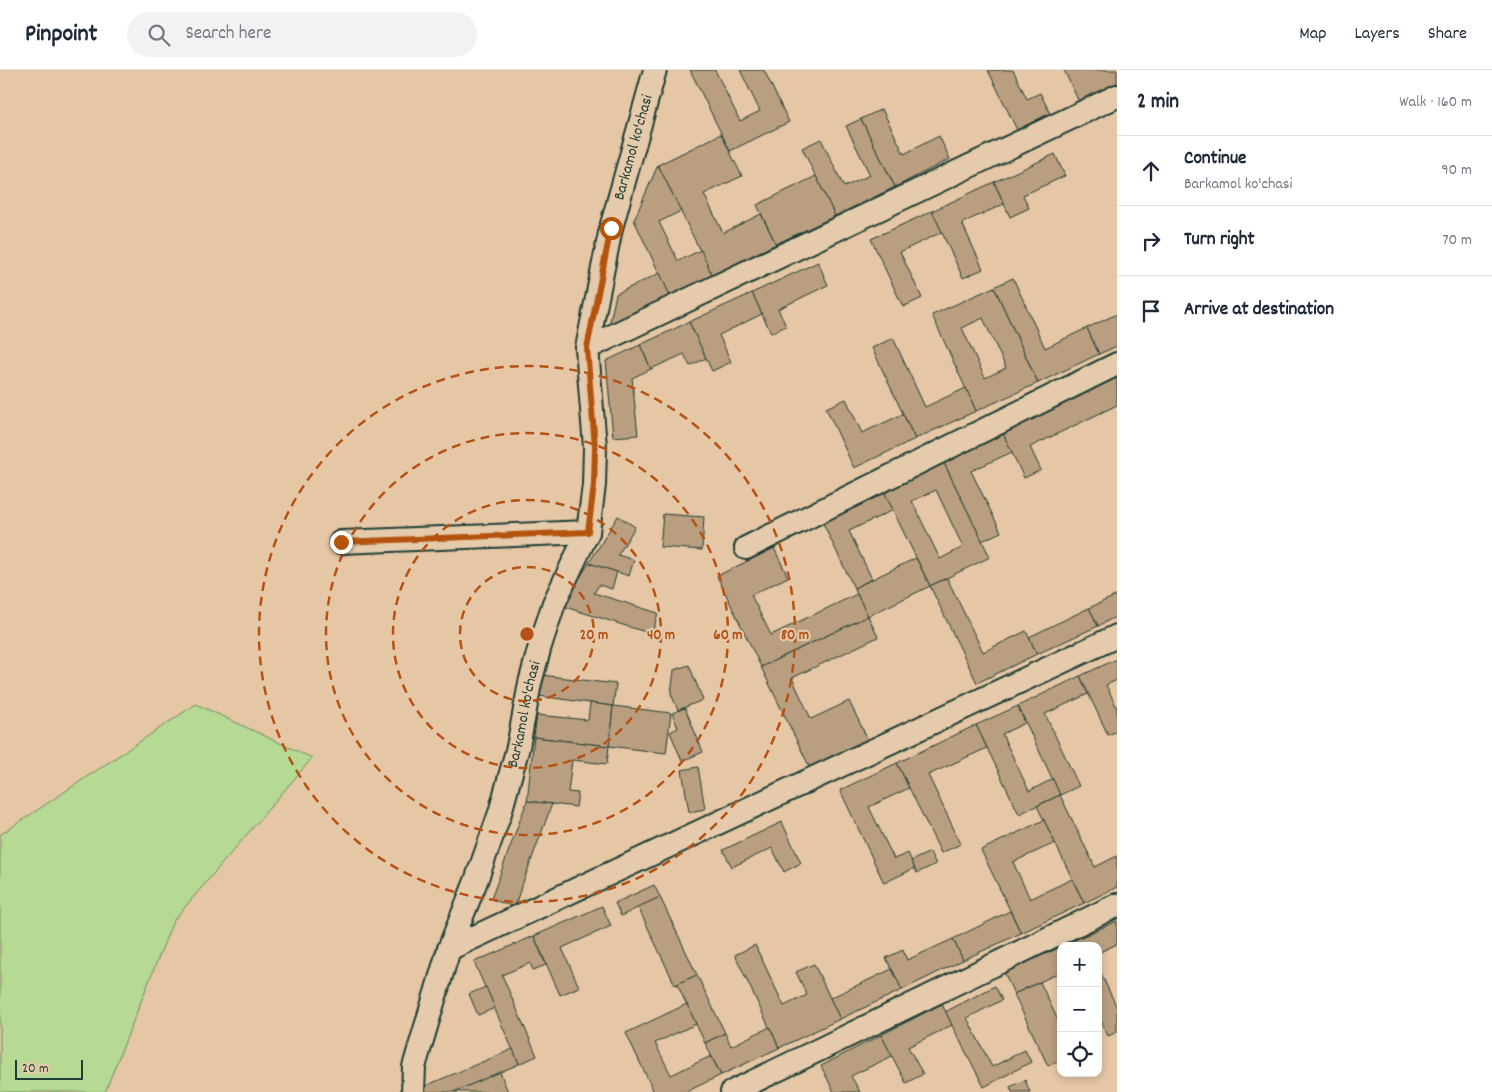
<!DOCTYPE html>
<meta charset="utf-8">
<style>
:root{--surface:#fff;--page:#f2f2f3;--text:#1f2937;--muted:#747a83;--line:#e0e1e3}
body{margin:0;font-family:Dekko,sans-serif;background:var(--page);color:var(--text)}
.controls{position:absolute;right:15px;bottom:15px;display:grid;overflow:hidden;border-radius:10px;box-shadow:0 2px 8px #0003}
.controls button{width:45px;height:45px;display:grid;place-items:center;padding:0;border:0;border-bottom:1px solid var(--line);background:var(--surface);color:var(--text);font:25px sans-serif}
.scale{position:absolute;left:15px;bottom:12px;width:68px;box-sizing:border-box;padding-left:5px;border:2px solid #1f3d34;border-top:0;font-size:14px;line-height:18px;white-space:nowrap;color:#1f3d34;-webkit-text-stroke:4px #e5cbac;paint-order:stroke}
.stop{position:absolute;width:15px;height:15px;margin:-11px;border:4px solid #b45309;border-radius:50%;background:#fff}
.stop.end{background:#b45309;border-color:#fff;box-shadow:0 1px 5px #0008}
.list{margin:0;padding:0;list-style:none}
h2{display:flex;justify-content:space-between;align-items:center;height:65px;margin:0;padding:0 20px;font-size:21px}
h2 small{font-size:16px;font-weight:400;color:var(--muted)}
.list li{display:grid;grid-template-columns:32px 1fr auto;gap:15px;align-items:center;box-sizing:border-box;height:70px;padding:0 20px;border-top:1px solid var(--line)}
.list b{display:block;font-size:19px;white-space:nowrap}
.list p{margin:0;font-size:16px;white-space:nowrap;color:var(--muted)}
.list em{font-size:16px;font-style:normal;color:var(--muted)}
.icon{flex:none;width:28px;height:28px;fill:none;stroke:currentColor;stroke-width:2;stroke-linecap:round;stroke-linejoin:round}
.map{position:relative;flex:none;width:1117px;height:1022px;overflow:hidden}
header{display:flex;align-items:center;gap:30px;box-sizing:border-box;height:70px;padding:0 25px;background:var(--surface);border-bottom:1px solid var(--line)}
header strong{font-size:24px}
nav{display:flex;gap:28px;margin-inline-start:auto;font-size:18px}
.search{width:350px;height:45px;background:var(--page);display:flex;align-items:center;gap:12px;box-sizing:border-box;padding:0 18px;border-radius:28px;color:var(--muted);font-size:19px}
main{display:flex}
aside{flex:1;background:var(--surface)}
.map>svg:first-child{display:block}
.green{fill:#b6d993;stroke:#6a8b64}
.building{fill:#ba9e80;stroke:#1f3d34;fill-rule:evenodd}
.lines{fill:none;stroke-linecap:round;stroke-linejoin:round}
.minor-casing{stroke:#1f3d34;stroke-width:26}
.minor{stroke:#e5cbac;stroke-width:22}
.route{stroke:#b45309;stroke-width:6}
.ring{fill:none;stroke:#b65216;stroke-width:2.5;stroke-dasharray:9 6}
.labels{text-anchor:middle;dominant-baseline:central;stroke-width:4;stroke-linejoin:round;paint-order:stroke}
.street-label{font-size:16px;fill:#1f3d34;stroke:#e5cbac}
.centre{fill:#b65216;stroke:#e5cbac;stroke-width:2.5}
.ring-label{font-size:15px;text-anchor:middle;font-weight:bold;fill:#b65216;stroke:#e5cbac;stroke-width:4;stroke-linejoin:round;paint-order:stroke}
</style>
<header>
<strong>Pinpoint</strong>
<div class="search"><svg class="icon" aria-label="search" viewBox="0 0 24 24"><circle cx="10" cy="10" r="6"/><path d="M15 15l6 6"/></svg>Search here</div>
<nav><a>Map</a><a>Layers</a><a>Share</a></nav>
</header>
<main>
<div class="map">
<svg width="1117" height="1022" viewBox="0 0 1117 1022">
<rect width="100%" height="100%" fill="#e5c6a5"/>
<filter id="ink" filterUnits="userSpaceOnUse"><feTurbulence type="fractalNoise" baseFrequency=".02" numOctaves="2"/><feDisplacementMap in="SourceGraphic" scale="10" xChannelSelector="R" yChannelSelector="G"/><feConvolveMatrix kernelMatrix="1 2 1 2 8 2 1 2 1" color-interpolation-filters="sRGB"/></filter>
<g filter="url(#ink)">
<polygon class="green" points="196,634 312,688 173,851 105,1022 0,1022 0,765"/>
<g class="building">
<polygon points="690,0 715,0 740,51 760,41 740,0 764,0 789,52 730,81"/>
<polygon points="988,0 1013,0 1027,29 1040,23 1050,43 1017,60"/>
<polygon points="1064,0 1117,0 1117,14 1079,32"/>
<polygon points="882,39 904,84 939,66 950,89 895,117 861,49"/>
<polygon points="861,49 895,117 835,146 802,78 821,69 844,117 870,105 846,56"/>
<polygon points="721,64 742,106 704,124 723,163 761,144 776,174 712,205 658,95"/>
<polygon points="1055,84 1065,106 1023,125 1029,138 1010,147 994,112"/>
<polygon points="658,95 681,141 659,152 678,191 701,180 712,205 670,226 634,150"/>
<polygon points="816,106 835,146 776,174 757,135"/>
<polygon points="994,112 1004,134 962,153 983,199 963,208 932,141"/>
<polygon points="932,141 942,162 900,182 922,228 903,237 871,169"/>
<polygon points="818,192 828,215 778,239 786,256 771,263 752,223"/>
<polygon points="660,203 670,226 609,256 616,224"/>
<polygon points="1013,208 1045,278 1087,258 1099,284 1038,313 994,217"/>
<path d="M994 217 1038 313 976 341 932 245ZM983 248 1006 298 985 308 962 258Z"/>
<polygon points="752,223 762,244 719,265 731,292 712,301 689,252"/>
<polygon points="1117,244 1117,276 1099,284 1087,258"/>
<polygon points="689,252 706,288 690,296 684,284 651,299 640,275"/>
<polygon points="893,268 925,337 966,318 976,341 915,369 872,278"/>
<polygon points="640,275 651,299 632,308 638,365 613,367 606,291"/>
<polygon points="1117,307 1117,335 1030,377 1041,400 1024,408 1002,362"/>
<polygon points="846,329 862,363 903,344 915,369 854,398 826,338"/>
<polygon points="1002,362 1012,382 971,401 1001,462 982,471 943,391"/>
<path d="M943 391 990 487 930 516 883 420ZM936 420 963 477 940 489 912 431Z"/>
<polygon points="883,420 893,440 849,461 872,509 854,518 821,449"/>
<polygon points="663,444 704,447 702,480 660,477"/>
<polygon points="618,446 635,457 618,485 634,490 629,506 589,493"/>
<polygon points="774,478 788,507 751,525 771,565 857,524 868,546 761,597 717,506"/>
<polygon points="916,488 930,516 868,546 854,518"/>
<polygon points="589,493 617,502 612,519 599,515 594,523 658,543 652,564 562,536"/>
<polygon points="947,508 983,582 1026,561 1037,584 977,613 930,516"/>
<polygon points="1117,525 1117,546 1098,556 1089,538"/>
<polygon points="1089,538 1098,556 1037,584 1029,567"/>
<polygon points="868,546 878,567 792,608 811,649 849,631 870,674 812,702 761,597"/>
<polygon points="1117,589 1117,610 1106,615 1117,638 1117,661 1108,665 1080,606"/>
<polygon points="689,595 703,630 678,640 671,624 674,600"/>
<polygon points="541,605 616,614 613,636 539,626"/>
<polygon points="1080,606 1088,624 1045,644 1079,716 1060,725 1018,636"/>
<polygon points="590,633 613,636 609,676 534,667 537,645 588,650"/>
<polygon points="613,636 671,643 666,683 609,676"/>
<polygon points="1018,636 1025,653 1002,664 1029,721 1053,709 1060,725 1019,744 976,655"/>
<polygon points="685,638 703,682 682,691 670,662 678,658 672,643"/>
<polygon points="976,655 987,678 928,705 961,774 941,783 897,693"/>
<polygon points="534,667 609,676 607,694 572,690 568,722 578,723 576,737 527,731"/>
<polygon points="897,693 909,718 869,737 894,789 908,783 915,798 884,813 840,720"/>
<polygon points="698,697 705,739 689,742 682,700"/>
<polygon points="1060,725 1095,797 1117,786 1117,817 1084,833 1037,736"/>
<polygon points="527,731 552,734 514,837 491,829"/>
<polygon points="1044,750 1055,773 1013,792 1030,829 1072,809 1084,833 1021,863 981,780"/>
<polygon points="782,752 801,793 784,802 772,778 732,797 723,780"/>
<polygon points="930,782 936,794 917,803 911,791"/>
<polygon points="654,815 660,827 621,846 615,833"/>
<polygon points="660,827 697,905 675,915 638,837"/>
<polygon points="602,836 611,856 562,878 579,917 560,925 534,866"/>
<polygon points="1010,841 1021,863 963,890 953,869"/>
<polygon points="1117,851 1117,874 1098,883 1098,876 1066,876 1066,874"/>
<polygon points="534,866 546,895 533,900 530,893 502,905 537,986 519,994 474,892"/>
<polygon points="953,869 963,890 902,920 886,888 903,880 907,890"/>
<polygon points="755,875 784,936 807,925 796,902 814,894 840,949 779,978 735,885"/>
<polygon points="1061,877 1061,902 1014,924 1004,902"/>
<polygon points="1098,897 1117,938 1117,962 1108,966 1098,945"/>
<polygon points="892,899 902,920 840,949 830,928"/>
<polygon points="697,905 725,963 705,973 677,914"/>
<polygon points="1040,912 1061,957 1061,990 1048,996 1014,924"/>
<polygon points="995,916 1002,930 967,948 992,997 1025,980 1031,992 984,1017 945,942"/>
<polygon points="486,917 495,938 478,945 469,924"/>
<polygon points="687,934 696,954 655,973 671,1005 711,986 721,1005 686,1022 654,1022 626,963"/>
<polygon points="942,934 952,955 908,977 923,1004 906,1013 881,965"/>
<polygon points="770,957 779,978 721,1005 705,973 725,963 731,976"/>
<polygon points="881,965 892,986 851,1006 860,1022 834,1022 821,996"/>
<polygon points="513,979 519,994 454,1022 425,1022 425,1016"/>
<polygon points="500,1002 508,1022 454,1022"/>
<polygon points="1025,1010 1030,1022 1012,1022 1010,1017"/>
</g>
<g class="lines">
<defs>
<g id="minor">
<polyline points="587,278 1117,26"/>
<polyline points="341,472 588,462"/>
<polyline points="746,478 1117,294"/>
<polyline points="449,879 1117,566"/>
<path id="s1" d="M413 1022 414 997 449 879 476 811 500 743 518 677 530 613 540 576 554 533 588 462 594 415 595 377 587 278 611 158 655 0"/>
<polyline points="732,1022 1117,835"/>
</g>
</defs>
<use href="#minor" class="minor-casing"/>
<use href="#minor" class="minor"/>
</g>
</g>
<g class="lines" filter="url(#ink)">
<polyline class="route" points="341,472 588,462 594,415 595,377 587,278 611,158"/>
</g>
<g class="ring">
<circle cx="527" cy="564" r="67"/>
<circle cx="527" cy="564" r="134"/>
<circle cx="527" cy="564" r="201"/>
<circle cx="527" cy="564" r="268"/>
</g>
<g class="labels">
<g class="street-label">
<text stroke="none"><textPath href="#s1" startOffset="980">Barkamol ko'chasi</textPath></text>
<text stroke="none"><textPath href="#s1" startOffset="395">Barkamol ko'chasi</textPath></text>
</g>
</g>
<circle cx="527" cy="564" r="8" class="centre"/>
<g class="ring-label">
<text x="594" y="569">20 m</text>
<text x="661" y="569">40 m</text>
<text x="728" y="569">60 m</text>
<text x="795" y="569">80 m</text>
</g>
</svg>
<div class="controls">
<button>+</button>
<button>−</button>
<button><svg class="icon" aria-label="locate" viewBox="0 0 24 24"><circle cx="12" cy="12" r="6"/><path d="M12 2v4M12 18v4M2 12h4M18 12h4"/></svg></button>
</div>
<div class="scale">20 m</div>
<div class="stop" style="left:611px;top:158px"></div>
<div class="stop end" style="left:341px;top:472px"></div>
</div>
<aside>
<h2>2 min<small>Walk · 160 m</small></h2>
<ul class="list">
<li><svg class="icon" aria-label="ahead" viewBox="0 0 24 24"><path d="M12 20V5M6 11l6-6 6 6"/></svg><div><b>Continue</b><p>Barkamol ko'chasi</p></div><em>90 m</em></li>
<li><svg class="icon" aria-label="right" viewBox="0 0 24 24"><path d="M7 20v-9h11M14 6l5 5-5 5"/></svg><div><b>Turn right</b></div><em>70 m</em></li>
<li><svg class="icon" aria-label="arrive" viewBox="0 0 24 24"><path d="M6 21V4h12l-3 4 3 4H6"/></svg><div><b>Arrive at destination</b></div></li>
</ul>
</aside>
</main>
